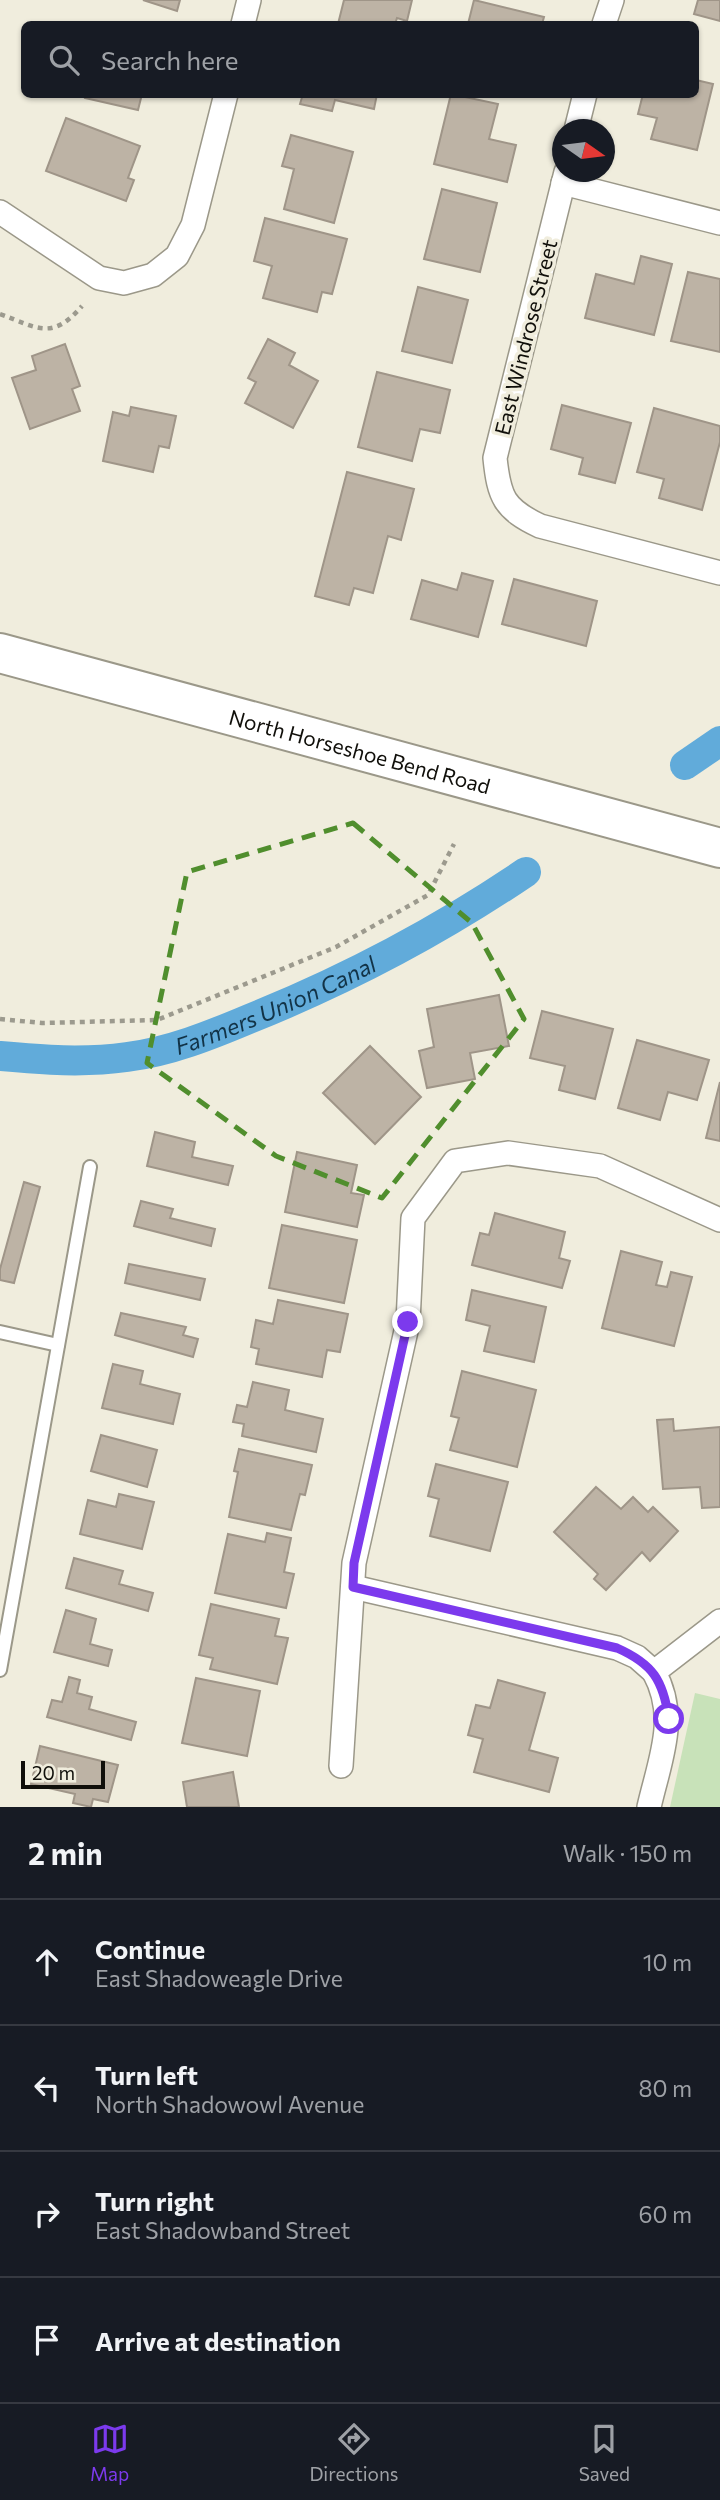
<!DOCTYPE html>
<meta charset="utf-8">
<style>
:root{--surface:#171b24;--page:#20242c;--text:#f1f3f6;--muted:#9ea1a6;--line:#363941;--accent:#7c3aed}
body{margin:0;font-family:Commissioner,sans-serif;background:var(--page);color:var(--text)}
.compass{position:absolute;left:552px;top:119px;width:63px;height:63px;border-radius:50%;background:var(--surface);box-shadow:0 2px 5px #0004;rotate:104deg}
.scale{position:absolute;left:21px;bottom:18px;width:84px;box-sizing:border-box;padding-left:7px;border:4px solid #100f0a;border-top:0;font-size:19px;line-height:24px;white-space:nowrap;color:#100f0a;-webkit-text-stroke:5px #f0eddd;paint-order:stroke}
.stop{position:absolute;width:21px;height:21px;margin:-16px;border:5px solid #7c3aed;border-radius:50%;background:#fff}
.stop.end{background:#7c3aed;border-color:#fff;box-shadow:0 2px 7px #0008}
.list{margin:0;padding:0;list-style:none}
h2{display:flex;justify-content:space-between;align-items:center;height:91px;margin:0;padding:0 28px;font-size:30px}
h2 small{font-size:23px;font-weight:400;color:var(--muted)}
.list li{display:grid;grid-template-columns:46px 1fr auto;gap:21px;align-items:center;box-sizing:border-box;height:126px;padding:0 28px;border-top:2px solid var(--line)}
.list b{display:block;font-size:26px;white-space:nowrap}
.list p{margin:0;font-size:23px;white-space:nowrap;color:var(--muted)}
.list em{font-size:23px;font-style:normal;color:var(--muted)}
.icon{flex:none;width:38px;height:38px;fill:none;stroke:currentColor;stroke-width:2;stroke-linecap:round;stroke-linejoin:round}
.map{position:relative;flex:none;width:720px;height:1807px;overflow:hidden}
.search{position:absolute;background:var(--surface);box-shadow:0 2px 5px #0004;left:21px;right:21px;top:21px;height:77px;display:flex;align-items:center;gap:18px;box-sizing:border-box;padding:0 24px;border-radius:10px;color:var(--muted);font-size:26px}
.sheet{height:595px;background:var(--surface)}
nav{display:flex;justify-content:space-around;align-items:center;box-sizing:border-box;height:98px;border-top:2px solid var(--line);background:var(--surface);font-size:19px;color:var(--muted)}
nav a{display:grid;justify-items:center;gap:4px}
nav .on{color:var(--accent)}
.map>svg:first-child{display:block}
.green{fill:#c8e2b9}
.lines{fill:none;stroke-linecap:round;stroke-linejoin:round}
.canal{stroke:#61abda;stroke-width:30}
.building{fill:#bdb3a5;stroke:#9f9588;stroke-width:2}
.lane-casing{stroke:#9b9889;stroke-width:16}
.street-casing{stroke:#9b9889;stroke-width:26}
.highway-casing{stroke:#9b9889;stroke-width:42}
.path{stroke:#9c9a8e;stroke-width:4.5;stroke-dasharray:5 5;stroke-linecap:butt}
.lane{stroke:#fff;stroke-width:12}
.street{stroke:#fff;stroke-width:23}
.highway{stroke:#fff;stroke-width:38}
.route{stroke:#7c3aed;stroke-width:9}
.marked{fill:none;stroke:#508e2d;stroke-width:5;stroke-dasharray:14 9;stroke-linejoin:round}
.labels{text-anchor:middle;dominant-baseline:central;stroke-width:7;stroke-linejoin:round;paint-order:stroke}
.street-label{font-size:21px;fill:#100f0a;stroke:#f0eddd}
.water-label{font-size:23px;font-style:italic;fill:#123347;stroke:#f0eddd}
</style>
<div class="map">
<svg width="720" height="1807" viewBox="0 0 720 1807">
<rect width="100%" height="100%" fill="#f0eddd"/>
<polygon class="green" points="695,1693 720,1699 720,1807 670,1807"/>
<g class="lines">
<g class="canal">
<polyline points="685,765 720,741"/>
<path id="s1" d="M0 1056C43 1060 84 1063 127 1057 169 1052 211 1035 249 1019 346 980 439 931 526 872"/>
</g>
</g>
<g class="building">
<polygon points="143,0 180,0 177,11"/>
<polygon points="344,0 412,0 407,21 397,18 395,24 338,24"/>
<polygon points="474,0 544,17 542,24 468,24"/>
<polygon points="698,0 720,0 720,21 694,14"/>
<polygon points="696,80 713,84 697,150 651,139 657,118 638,114 643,94 696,94"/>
<polygon points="86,94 142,94 138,110 85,98"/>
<polygon points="303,94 377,94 374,109 335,100 332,111 300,104"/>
<polygon points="451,94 498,104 489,139 516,145 507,182 434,164"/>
<polygon points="66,118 140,146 128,178 134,180 126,201 46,171"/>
<polygon points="291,135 353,152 334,223 284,209 294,169 282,166"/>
<polygon points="442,189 497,203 480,272 424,259"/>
<polygon points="265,218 347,239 332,294 322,292 317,312 263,298 272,266 254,261"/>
<polygon points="641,256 672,264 654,335 585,318 596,274 634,284"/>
<polygon points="688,272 720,279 720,352 671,341"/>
<polygon points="418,287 468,300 452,363 402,351"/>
<polygon points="268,339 295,353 289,365 318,381 293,428 245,403 256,382 248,378"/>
<polygon points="65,344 80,386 72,389 80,411 30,429 12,378 36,370 32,356"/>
<polygon points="377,372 450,390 440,433 420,429 412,461 358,447"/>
<polygon points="562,405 631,423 615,483 579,474 583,458 551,449"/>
<polygon points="131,407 176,416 169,448 159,446 153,472 103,461 113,412 129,416"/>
<polygon points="654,408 720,426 720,442 702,510 659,498 664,479 637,472"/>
<polygon points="347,472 414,489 401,540 388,536 373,593 354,588 349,605 315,596"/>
<polygon points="462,573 493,581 478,637 411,619 422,580 457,590"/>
<polygon points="514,579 597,601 586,646 502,624"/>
<polygon points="499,995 509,1046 470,1053 475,1079 427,1088 419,1051 434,1047 427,1009"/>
<polygon points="542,1011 613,1029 595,1099 559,1090 565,1066 530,1058"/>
<polygon points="637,1040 709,1060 697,1100 668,1092 660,1120 618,1108"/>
<polygon points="370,1046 421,1097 375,1144 323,1093"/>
<polygon points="720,1082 720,1141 706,1138"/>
<polygon points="155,1132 195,1142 192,1157 233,1166 228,1185 147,1166"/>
<polygon points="297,1152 357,1165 351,1193 364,1195 357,1227 285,1212"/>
<polygon points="24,1182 40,1187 14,1283 0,1280 0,1269"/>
<polygon points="141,1201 173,1209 170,1218 215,1229 211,1246 134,1226"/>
<polygon points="495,1213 565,1232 559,1258 570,1261 562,1288 472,1265 480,1233 489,1235"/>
<polygon points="282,1225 357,1240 344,1303 269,1288"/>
<polygon points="621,1251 662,1262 656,1285 667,1287 671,1272 692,1277 674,1346 602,1328"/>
<polygon points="129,1264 205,1279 200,1300 125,1283"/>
<polygon points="472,1290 546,1307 534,1362 484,1351 490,1326 466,1320"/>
<polygon points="278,1300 348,1314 340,1352 327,1350 322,1377 256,1364 259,1349 251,1347 256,1320 273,1324"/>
<polygon points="121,1313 186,1327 183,1335 198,1339 193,1357 115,1335"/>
<polygon points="113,1364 143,1371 140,1384 180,1394 173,1424 102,1408"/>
<polygon points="462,1371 536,1390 517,1467 450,1450 459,1418 451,1416"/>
<polygon points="253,1382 289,1390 285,1410 323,1419 316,1452 242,1436 244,1424 233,1422 237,1405 247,1407"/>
<polygon points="673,1419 674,1431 720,1427 720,1507 702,1508 700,1487 663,1489 657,1420"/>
<polygon points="101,1435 157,1450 147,1487 91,1471"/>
<polygon points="239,1449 312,1465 305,1495 300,1494 291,1530 229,1517 238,1472 234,1471"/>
<polygon points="436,1464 508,1482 490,1551 430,1536 439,1499 428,1496"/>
<polygon points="596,1487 621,1509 633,1497 648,1512 653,1507 678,1531 650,1561 642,1552 606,1590 594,1579 598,1574 554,1532"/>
<polygon points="119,1494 154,1502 142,1549 80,1534 88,1500 116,1507"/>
<polygon points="267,1533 291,1538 284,1572 294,1574 286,1608 215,1593 228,1534 265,1542"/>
<polygon points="74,1558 123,1571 119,1584 153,1593 148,1611 66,1588"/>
<polygon points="211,1604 279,1619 275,1636 288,1638 277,1684 210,1669 213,1658 199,1655"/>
<polygon points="66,1610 96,1619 90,1644 112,1650 108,1666 54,1652"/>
<polygon points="69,1677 80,1680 77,1693 92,1697 89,1709 136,1722 131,1740 47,1717 52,1700 62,1702"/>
<polygon points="196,1678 260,1691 247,1756 182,1743"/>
<polygon points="498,1680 545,1693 529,1750 558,1758 549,1792 474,1772 483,1739 468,1735 476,1705 490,1708"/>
<polygon points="40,1746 118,1765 108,1802 93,1799 91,1807 73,1803 75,1794 31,1784"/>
<polygon points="233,1772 239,1807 187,1807 183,1782"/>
</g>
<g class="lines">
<defs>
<g id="lane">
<polyline points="0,1332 58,1345"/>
<polyline points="0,1670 90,1167"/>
</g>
<g id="street">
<polyline points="243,24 249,0"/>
<polyline points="604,24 612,0"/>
<polyline points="576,130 585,94"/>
<path d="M566 172 495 458C499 497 504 509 540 526L720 573"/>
<polyline points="563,183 720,223"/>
<polyline points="0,212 99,278 124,283 153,275 177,256 193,225 226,94"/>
<polyline points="353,1587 617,1648 637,1657 654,1672"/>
<polyline points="341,1766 354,1563 408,1322 413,1218 455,1161 508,1153 600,1166 720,1220"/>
<path d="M649 1807C660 1759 679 1718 654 1672L720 1621"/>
</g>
<g id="highway">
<path id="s2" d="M0 653 720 848"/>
</g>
</defs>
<use href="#lane" class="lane-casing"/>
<use href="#street" class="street-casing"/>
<use href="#highway" class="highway-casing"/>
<g class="path">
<path d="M0 314C38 328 52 341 82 306"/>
<polyline points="0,1019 42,1023 157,1020 336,947 428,895 454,844"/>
</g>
<use href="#lane" class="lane"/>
<use href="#street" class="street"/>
<use href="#highway" class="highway"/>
</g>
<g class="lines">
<path class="route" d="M408 1322 354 1563 353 1587 617 1648C653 1664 663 1680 669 1719"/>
</g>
<path class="marked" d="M353 823 472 923 524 1019 382 1198 276 1156 147 1063 187 872Z"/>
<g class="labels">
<g class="street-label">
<text transform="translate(525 337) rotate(-76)">East Windrose Street</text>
<text stroke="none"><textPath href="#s2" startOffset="373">North Horseshoe Bend Road</textPath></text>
</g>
<g class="water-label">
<text stroke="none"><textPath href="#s1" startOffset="285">Farmers Union Canal</textPath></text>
</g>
</g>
</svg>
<svg class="compass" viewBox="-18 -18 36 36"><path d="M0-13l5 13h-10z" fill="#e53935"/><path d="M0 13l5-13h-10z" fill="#9ea1a6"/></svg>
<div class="scale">20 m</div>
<div class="stop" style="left:669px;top:1719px"></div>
<div class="stop end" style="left:408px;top:1322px"></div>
<div class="search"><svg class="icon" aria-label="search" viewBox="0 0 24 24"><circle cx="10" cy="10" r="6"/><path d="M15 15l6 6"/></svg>Search here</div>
</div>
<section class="sheet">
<h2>2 min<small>Walk · 150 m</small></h2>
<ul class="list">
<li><svg class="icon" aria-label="ahead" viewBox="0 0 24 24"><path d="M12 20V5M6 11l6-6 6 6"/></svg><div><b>Continue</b><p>East Shadoweagle Drive</p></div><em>10 m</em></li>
<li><svg class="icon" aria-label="left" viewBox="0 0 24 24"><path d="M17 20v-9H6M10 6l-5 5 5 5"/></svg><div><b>Turn left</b><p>North Shadowowl Avenue</p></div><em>80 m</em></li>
<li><svg class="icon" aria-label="right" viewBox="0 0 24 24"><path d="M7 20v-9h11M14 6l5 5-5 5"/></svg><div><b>Turn right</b><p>East Shadowband Street</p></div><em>60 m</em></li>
<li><svg class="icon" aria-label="arrive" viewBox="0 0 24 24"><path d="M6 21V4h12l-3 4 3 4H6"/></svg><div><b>Arrive at destination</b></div></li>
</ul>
</section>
<nav>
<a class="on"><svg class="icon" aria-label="map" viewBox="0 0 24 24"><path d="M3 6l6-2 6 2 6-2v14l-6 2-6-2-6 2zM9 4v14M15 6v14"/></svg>Map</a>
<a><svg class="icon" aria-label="directions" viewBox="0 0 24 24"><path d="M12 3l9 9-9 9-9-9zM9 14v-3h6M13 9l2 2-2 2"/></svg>Directions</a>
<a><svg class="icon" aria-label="saved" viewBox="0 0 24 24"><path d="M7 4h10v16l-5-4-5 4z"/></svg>Saved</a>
</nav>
